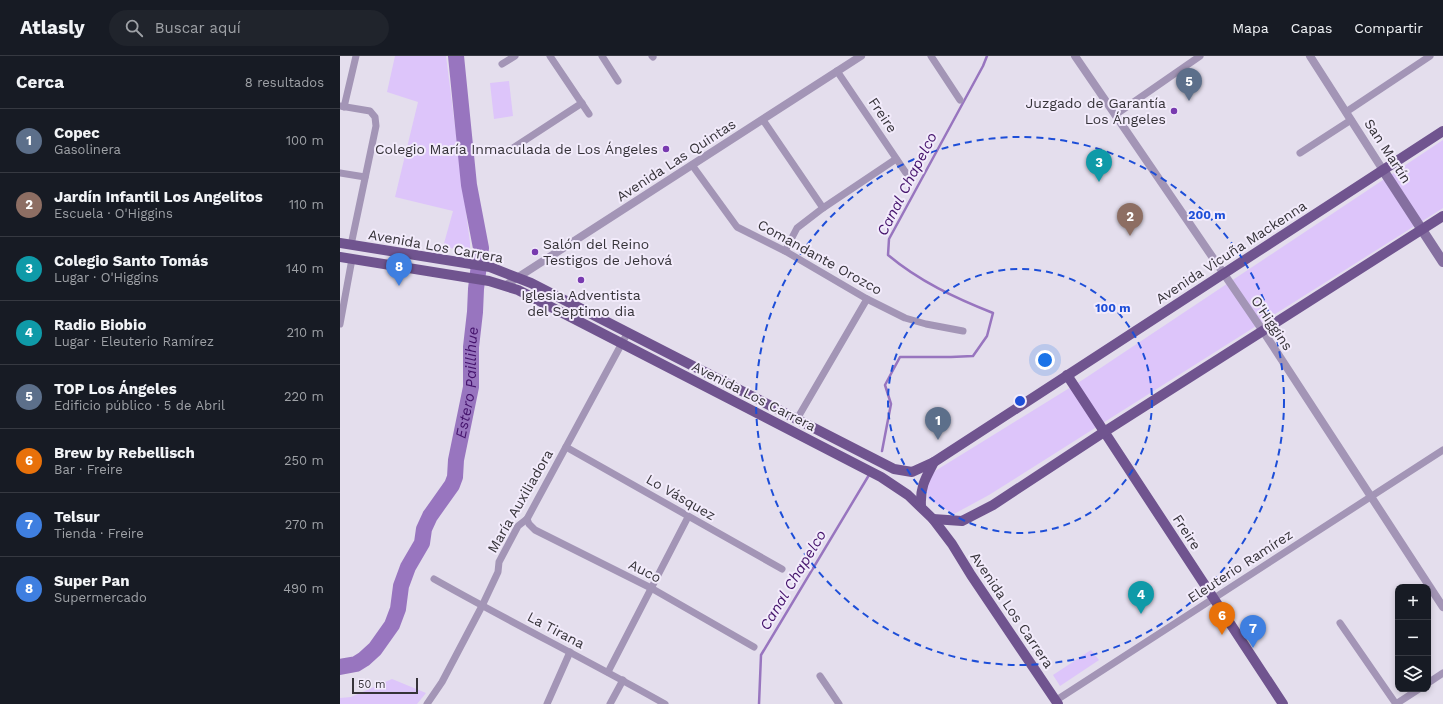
<!DOCTYPE html>
<html lang="es">
<meta charset="utf-8">
<style>
:root{--surface:#171b24;--page:#20242c;--text:#f1f3f6;--muted:#9ea1a6;--line:#363941;--accent:#bba0d6}
body{margin:0;font-family:"Work Sans",sans-serif;background:var(--page);color:var(--text)}
.controls{position:absolute;right:12px;bottom:12px;display:grid;overflow:hidden;border-radius:8px;box-shadow:0 2px 6px #0003}
.controls button{width:36px;height:36px;display:grid;place-items:center;padding:0;border:0;border-bottom:1px solid var(--line);background:var(--surface);color:var(--text);font:20px sans-serif}
.scale{position:absolute;left:12px;bottom:10px;width:66px;box-sizing:border-box;padding-left:4px;border:2px solid #363339;border-top:0;font-size:11px;line-height:14px;white-space:nowrap;color:#363339;-webkit-text-stroke:3px #f2ebfb;paint-order:stroke}
.you{position:absolute;left:705px;top:304px;width:14px;height:14px;margin:-10px;border:3px solid #fff;border-radius:50%;background:#1a73e8;box-shadow:0 0 0 6px #1a73e833}
.badge{display:grid;place-items:center;width:26px;height:26px;border-radius:50%;background:var(--accent);color:#fff;font-size:13px;font-weight:700}
.pin{position:absolute;translate:-50% -33px;filter:drop-shadow(0 1px 2px #0008)}
.pin::after{content:'';position:absolute;top:21px;width:14px;height:12px;background:inherit;clip-path:polygon(0 0,100% 0,50% 100%)}
.list{margin:0;padding:0;list-style:none}
h2{display:flex;justify-content:space-between;align-items:center;height:52px;margin:0;padding:0 16px;font-size:17px}
h2 small{font-size:13px;font-weight:400;color:var(--muted)}
.list li{display:grid;grid-template-columns:26px 1fr auto;gap:12px;align-items:center;box-sizing:border-box;height:64px;padding:0 16px;border-top:1px solid var(--line)}
.list b{display:block;font-size:15px;white-space:nowrap}
.list p{margin:0;font-size:13px;white-space:nowrap;color:var(--muted)}
.list em{font-size:13px;font-style:normal;color:var(--muted)}
.icon{flex:none;width:22px;height:22px;fill:none;stroke:currentColor;stroke-width:2;stroke-linecap:round;stroke-linejoin:round}
.map{position:relative;flex:none;width:1103px;height:648px;overflow:hidden}
header{display:flex;align-items:center;gap:24px;box-sizing:border-box;height:56px;padding:0 20px;background:var(--surface);border-bottom:1px solid var(--line)}
header strong{font-size:19px}
nav{display:flex;gap:22px;margin-inline-start:auto;font-size:14px}
.search{width:280px;height:36px;background:var(--page);display:flex;align-items:center;gap:10px;box-sizing:border-box;padding:0 14px;border-radius:22px;color:var(--muted);font-size:15px}
main{display:flex}
aside{flex:1;background:var(--surface)}
.map>svg:first-child{display:block}
.green{fill:#ddc5fa}
.lines{fill:none;stroke-linecap:round;stroke-linejoin:round}
.stream{stroke:#9875bf;stroke-width:2.5}
.river{stroke:#9875bf;stroke-width:16}
.minor{stroke:#a395b6;stroke-width:7}
.tertiary{stroke:#a395b6;stroke-width:8}
.secondary{stroke:#856fa0;stroke-width:10}
.primary{stroke:#70548f;stroke-width:10}
.ring{fill:none;stroke:#1d4ed8;stroke-width:2;stroke-dasharray:7 5}
.poi-dot{fill:#783aaf;stroke:#f2ebfb;stroke-width:1.5}
.labels{text-anchor:middle;dominant-baseline:central;stroke-width:4;stroke-linejoin:round;paint-order:stroke}
.poi-label{font-size:14px;fill:#363339;stroke:#f2ebfb;text-anchor:end}
.street-label{font-size:14px;fill:#363339;stroke:#f2ebfb}
.water-label{font-size:15px;font-style:italic;fill:#45136c;stroke:#f2ebfb}
.centre{fill:#1d4ed8;stroke:#f2ebfb;stroke-width:2}
.ring-label{font-size:12px;text-anchor:middle;font-weight:bold;fill:#1d4ed8;stroke:#f2ebfb;stroke-width:4;stroke-linejoin:round;paint-order:stroke}
</style>
<header>
<strong>Atlasly</strong>
<div class="search"><svg class="icon" aria-label="search" viewBox="0 0 24 24"><circle cx="10" cy="10" r="6"/><path d="M15 15l6 6"/></svg>Buscar aquí</div>
<nav><a>Mapa</a><a>Capas</a><a>Compartir</a></nav>
</header>
<main>
<aside>
<h2>Cerca<small>8 resultados</small></h2>
<ul class="list">
<li><span class="badge" style="background:#5c6f8a">1</span><div><b>Copec</b><p>Gasolinera</p></div><em>100 m</em></li>
<li><span class="badge" style="background:#8d6e63">2</span><div><b>Jardín Infantil Los Angelitos</b><p>Escuela · O'Higgins</p></div><em>110 m</em></li>
<li><span class="badge" style="background:#0f9aa8">3</span><div><b>Colegio Santo Tomás</b><p>Lugar · O'Higgins</p></div><em>140 m</em></li>
<li><span class="badge" style="background:#0f9aa8">4</span><div><b>Radio Biobio</b><p>Lugar · Eleuterio Ramírez</p></div><em>210 m</em></li>
<li><span class="badge" style="background:#5c6f8a">5</span><div><b>TOP Los Ángeles</b><p>Edificio público · 5 de Abril</p></div><em>220 m</em></li>
<li><span class="badge" style="background:#e8710a">6</span><div><b>Brew by Rebellisch</b><p>Bar · Freire</p></div><em>250 m</em></li>
<li><span class="badge" style="background:#3f7fe0">7</span><div><b>Telsur</b><p>Tienda · Freire</p></div><em>270 m</em></li>
<li><span class="badge" style="background:#3f7fe0">8</span><div><b>Super Pan</b><p>Supermercado</p></div><em>490 m</em></li>
</ul>
</aside>
<div class="map">
<svg width="1103" height="648" viewBox="0 0 1103 648">
<rect width="100%" height="100%" fill="#e4deed"/>
<g class="green">
<polygon points="55,0 106,0 130,187 130,195 103,191 113,155 55,141 78,46 47,36"/>
<polygon points="169,25 173,60 154,63 150,27"/>
<polygon points="1103,84 1103,152 649,439 614,458 588,443 586,427 595,415 744,323"/>
<polygon points="751,594 759,604 720,630 713,619"/>
<polygon points="52,623 86,637 77,648 0,648 0,642 11,641"/>
</g>
<g class="lines">
<g class="stream">
<path d="M542 395 551 348 545 329 560 301H611L633 300 647 280 653 257C615 242 579 225 548 199L549 183 643 10 647 0"/>
<polyline points="419,648 421,599 529,419"/>
</g>
<path class="river" id="s1" d="M0 611 16 608 24 603 35 593 52 569 58 553 61 530 68 511 82 487 84 473 90 460 112 429 115 421 116 404 131 331V291L135 256 136 233 141 192 129 129 116 0"/>
<g class="minor">
<polyline points="210,0 249,58"/>
<polyline points="262,0 278,25"/>
<polyline points="312,0 313,1"/>
<polyline points="591,0 620,44"/>
<polyline points="162,8 175,0"/>
<polyline points="497,15 566,117"/>
<polyline points="0,50 30,55 35,61 36,70 11,189"/>
<polyline points="4,51 16,0"/>
<polyline points="1006,56 1090,0"/>
<polyline points="775,59 860,0"/>
<polyline points="423,64 483,152"/>
<polyline points="170,94 242,47"/>
<polyline points="960,97 1011,64"/>
<polyline points="352,109 397,171 445,195 527,243 565,262 586,268 623,275"/>
<polyline points="0,117 25,121"/>
<polyline points="445,195 457,172 483,152 556,103"/>
<polyline points="0,268 12,203"/>
<polyline points="457,363 527,243"/>
<polyline points="226,391 442,513"/>
<polyline points="187,463 189,468 195,474 311,532 414,591"/>
<path d="M94 523C170 566 249 605 325 648"/>
<polyline points="1000,567 1056,648"/>
<polyline points="268,616 348,461"/>
<polyline points="480,620 499,648"/>
<polyline points="1088,627 1103,617"/>
<polyline points="715,645 1103,394"/>
<polyline points="87,648 102,626 142,550 158,516 159,506 178,470 187,463 288,276"/>
<polyline points="207,648 230,596"/>
<polyline points="270,648 283,624"/>
<polyline points="1056,648 1079,633"/>
</g>
<g class="tertiary">
<polyline points="735,0 923,275 1103,551"/>
<polyline points="970,0 1043,114"/>
<polyline points="166,229 521,0"/>
</g>
<polyline class="secondary" points="1043,114 1103,206"/>
<g class="primary">
<polyline points="0,187 150,211 191,227 554,413 572,416 594,406"/>
<polyline points="0,201 149,225 178,234 541,421 568,439 593,463 612,488 631,519 718,648"/>
<polyline points="727,319 943,648"/>
<path d="M581 450C580 431 585 423 594 406L1103 75"/>
<polyline points="593,463 622,465 653,449 764,376 1103,160"/>
</g>
</g>
<g class="ring">
<circle cx="680" cy="345" r="132"/>
<circle cx="680" cy="345" r="264"/>
</g>
<g class="poi-dot">
<circle cx="834" cy="55" r="4"/>
<circle cx="326" cy="93" r="4"/>
<circle cx="195" cy="196" r="4"/>
<circle cx="241" cy="224" r="4"/>
</g>
<g class="labels">
<g class="poi-label">
<text x="826" y="47">Juzgado de Garantía<tspan x="826" dy="16">Los Ángeles</tspan></text>
<text x="318" y="93">Colegio María Inmaculada de Los Ángeles</text>
<text x="203" y="188" text-anchor="start">Salón del Reino<tspan x="203" dy="16">Testigos de Jehová</tspan></text>
<text x="241" y="239" text-anchor="middle">Iglesia Adventista<tspan x="241" dy="16">del Septimo dia</tspan></text>
</g>
<g class="street-label">
<text transform="translate(543 59) rotate(56)">Freire</text>
<text transform="translate(1048 95) rotate(57)">San Martín</text>
<text transform="translate(336 104) rotate(-33)">Avenida Las Quintas</text>
<text transform="translate(96 190) rotate(10)">Avenida Los Carrera</text>
<text transform="translate(891 196) rotate(-33)">Avenida Vicuña Mackenna</text>
<text transform="translate(480 201) rotate(29)">Comandante Orozco</text>
<text transform="translate(932 267) rotate(56)">O'Higgins</text>
<text transform="translate(414 340) rotate(27)">Avenida Los Carrera</text>
<text transform="translate(341 441) rotate(30)">Lo Vásquez</text>
<text transform="translate(180 445) rotate(-60)">María Auxiliadora</text>
<text transform="translate(847 476) rotate(57)">Freire</text>
<text transform="translate(900 510) rotate(-33)">Eleuterio Ramírez</text>
<text transform="translate(305 515) rotate(27)">Auco</text>
<text transform="translate(672 554) rotate(56)">Avenida Los Carrera</text>
<text transform="translate(216 574) rotate(28)">La Tirana</text>
</g>
<g class="water-label">
<text transform="translate(567 128) rotate(-63)">Canal Chapelco</text>
<text stroke="none"><textPath href="#s1" startOffset="329">Estero Paillihue</textPath></text>
<text transform="translate(453 524) rotate(-59)">Canal Chapelco</text>
</g>
</g>
<circle cx="680" cy="345" r="6" class="centre"/>
<g class="ring-label">
<text x="867" y="163">200 m</text>
<text x="773" y="256">100 m</text>
</g>
</svg>
<div class="controls">
<button>+</button>
<button>−</button>
<button><svg class="icon" aria-label="layers" viewBox="0 0 24 24"><path d="M12 4l9 5-9 5-9-5zM3 14l9 5 9-5"/></svg></button>
</div>
<div class="scale">50 m</div>
<div class="you"></div>
<div class="pin badge" style="left:598px;top:384px;background:#5c6f8a">1</div>
<div class="pin badge" style="left:790px;top:180px;background:#8d6e63">2</div>
<div class="pin badge" style="left:759px;top:126px;background:#0f9aa8">3</div>
<div class="pin badge" style="left:801px;top:558px;background:#0f9aa8">4</div>
<div class="pin badge" style="left:849px;top:45px;background:#5c6f8a">5</div>
<div class="pin badge" style="left:882px;top:579px;background:#e8710a">6</div>
<div class="pin badge" style="left:913px;top:592px;background:#3f7fe0">7</div>
<div class="pin badge" style="left:59px;top:230px;background:#3f7fe0">8</div>
</div>
</main>
